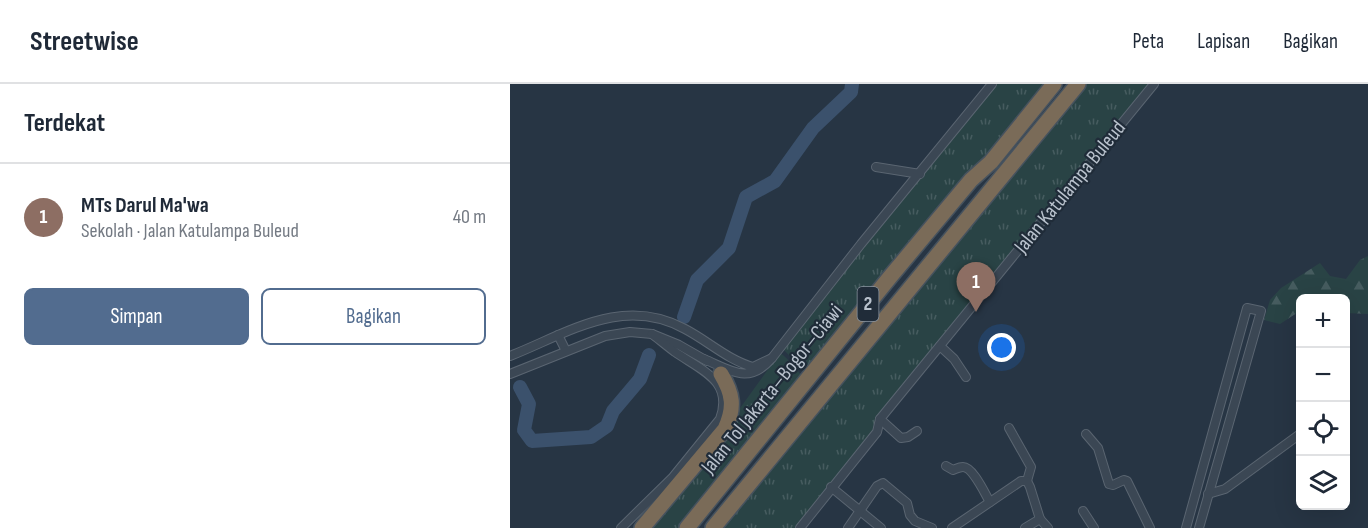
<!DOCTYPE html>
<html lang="id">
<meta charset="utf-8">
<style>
:root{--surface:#fff;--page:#f6f6f7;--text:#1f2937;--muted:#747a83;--line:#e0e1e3;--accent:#526c8f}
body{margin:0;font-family:"Sofia Sans Condensed",sans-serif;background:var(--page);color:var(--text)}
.controls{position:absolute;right:18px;bottom:18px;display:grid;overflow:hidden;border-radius:9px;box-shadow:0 6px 24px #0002}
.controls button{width:54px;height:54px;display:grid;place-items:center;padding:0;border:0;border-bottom:2px solid var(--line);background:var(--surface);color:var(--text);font:30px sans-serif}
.you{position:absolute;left:492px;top:264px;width:21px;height:21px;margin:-15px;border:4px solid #fff;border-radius:50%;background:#1a73e8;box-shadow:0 0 0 9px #1a73e833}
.badge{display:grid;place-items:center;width:39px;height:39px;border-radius:50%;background:var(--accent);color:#fff;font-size:20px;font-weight:700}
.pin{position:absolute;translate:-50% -50px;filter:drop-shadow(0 2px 3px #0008)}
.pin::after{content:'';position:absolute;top:32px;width:21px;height:18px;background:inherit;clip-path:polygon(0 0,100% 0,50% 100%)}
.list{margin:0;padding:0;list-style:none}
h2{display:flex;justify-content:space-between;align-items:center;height:78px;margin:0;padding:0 24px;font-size:26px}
h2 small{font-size:20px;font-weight:400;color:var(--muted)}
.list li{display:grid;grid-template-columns:39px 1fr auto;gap:18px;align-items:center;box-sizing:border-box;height:108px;padding:0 24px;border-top:2px solid var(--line)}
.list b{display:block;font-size:22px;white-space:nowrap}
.list p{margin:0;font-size:20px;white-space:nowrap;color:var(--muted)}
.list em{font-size:20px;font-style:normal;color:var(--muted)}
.actions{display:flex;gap:12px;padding:18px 24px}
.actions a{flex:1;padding:14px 0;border:2px solid var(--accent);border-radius:9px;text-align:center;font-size:21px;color:var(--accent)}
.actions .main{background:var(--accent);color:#fff}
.icon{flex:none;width:33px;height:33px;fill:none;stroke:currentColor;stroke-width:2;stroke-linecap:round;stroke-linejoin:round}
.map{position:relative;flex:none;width:858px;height:444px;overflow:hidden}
header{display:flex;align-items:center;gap:36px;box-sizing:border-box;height:84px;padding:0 30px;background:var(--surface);border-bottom:2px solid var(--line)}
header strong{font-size:28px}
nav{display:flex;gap:33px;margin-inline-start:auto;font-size:21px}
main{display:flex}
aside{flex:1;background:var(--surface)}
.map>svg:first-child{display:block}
.grass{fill:url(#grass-tufts)}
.forest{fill:url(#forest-firs)}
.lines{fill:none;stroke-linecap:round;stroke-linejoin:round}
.river{stroke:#3b516c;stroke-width:14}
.minor-casing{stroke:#5a6571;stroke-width:10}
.motorway-casing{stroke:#46525e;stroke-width:18}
.minor{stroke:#3b4754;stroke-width:8}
.motorway{stroke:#7a6b58;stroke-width:15}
.labels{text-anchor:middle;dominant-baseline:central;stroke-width:4.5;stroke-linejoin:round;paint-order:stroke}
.shield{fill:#202c39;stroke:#8b95a1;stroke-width:1.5}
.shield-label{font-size:20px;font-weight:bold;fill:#b9c2cd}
.street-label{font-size:21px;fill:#b9c2cd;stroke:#202c39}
</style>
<header>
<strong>Streetwise</strong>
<nav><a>Peta</a><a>Lapisan</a><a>Bagikan</a></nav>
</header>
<main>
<aside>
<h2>Terdekat<small></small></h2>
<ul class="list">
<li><span class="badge" style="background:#8d6e63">1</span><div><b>MTs Darul Ma'wa</b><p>Sekolah · Jalan Katulampa Buleud</p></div><em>40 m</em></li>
</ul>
<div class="actions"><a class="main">Simpan</a><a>Bagikan</a></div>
</aside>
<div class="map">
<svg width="858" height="444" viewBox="0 0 858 444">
<defs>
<pattern id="grass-tufts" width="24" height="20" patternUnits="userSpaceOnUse" patternTransform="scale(1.5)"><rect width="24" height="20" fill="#294345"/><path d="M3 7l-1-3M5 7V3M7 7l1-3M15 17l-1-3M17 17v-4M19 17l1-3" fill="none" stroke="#465c5f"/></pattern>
<pattern id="forest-firs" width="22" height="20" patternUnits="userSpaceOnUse" patternTransform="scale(1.5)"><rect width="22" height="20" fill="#294345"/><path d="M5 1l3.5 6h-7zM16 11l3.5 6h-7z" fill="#465c5f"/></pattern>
</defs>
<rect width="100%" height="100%" fill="#273544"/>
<g class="grass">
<polygon points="482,0 544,0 296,289 272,264"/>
<polygon points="568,0 647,0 370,335 367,348 289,444 203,444"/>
<path d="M270 269C280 275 284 285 293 292L177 444H132L215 345Z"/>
</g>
<polygon class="forest" points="858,172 858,230 836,229 836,214 790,214 790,227 770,240 754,236 760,216 771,204 810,179 820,192 836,195 850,176"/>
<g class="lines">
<g class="river">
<polyline points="174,233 187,196 219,164 236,113 265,97 303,44 341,8 342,0"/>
<polyline points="10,303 19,320 14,346 22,357 81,353 97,342 103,327 130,295 139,271"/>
</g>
<defs>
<g id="minor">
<polyline points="366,83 410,90"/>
<polyline points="48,251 56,267"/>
<polyline points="430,262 444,275 456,293"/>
<path d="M0 272C58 249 113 211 175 245 198 257 218 276 243 283L262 274C239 301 222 287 194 275"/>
<polyline points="262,274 351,160 482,0"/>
<polyline points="0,290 95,252 120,248 142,250 169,261 197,277"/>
<polyline points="370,335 391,354 398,353 407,347"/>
<polyline points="499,344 521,383 517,397"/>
<polyline points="576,350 588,364 599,400 603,401 614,396 617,397 640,444"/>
<path d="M436 382 443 386C446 385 449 383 453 383 463 383 475 410 480 418"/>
<polyline points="321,403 371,444"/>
<polyline points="698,410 715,405 790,350"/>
<polyline points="573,427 584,444"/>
<path d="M111 444 163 393 210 335C224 297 191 286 165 268 157 262 150 256 142 250"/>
<polyline points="290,444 367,348 370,335 644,0"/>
<polyline points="338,444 367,402 373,399 397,419 400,431 405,437 422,444"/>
<polyline points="442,444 511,397 517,397 520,403 530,435"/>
<polyline points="515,444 530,435 538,444"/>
<polyline points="676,444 737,224 751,227 689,444"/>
</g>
<g id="motorway">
<path d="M132 444 215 345C225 323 223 310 211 290"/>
<polyline points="177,444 380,193 461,96 481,78 544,0"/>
<polyline points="203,444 568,0"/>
</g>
</defs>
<use href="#minor" class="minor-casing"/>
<use href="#motorway" class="motorway-casing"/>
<use href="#minor" class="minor"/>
<use href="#motorway" class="motorway"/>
</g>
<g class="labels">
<rect class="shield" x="347.5" y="203" width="21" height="34" rx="4.5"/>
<g class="shield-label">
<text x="358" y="220">2</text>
</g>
<g class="street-label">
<text transform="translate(560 103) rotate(-51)">Jalan Katulampa Buleud</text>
<text transform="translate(262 305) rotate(-51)">Jalan Tol Jakarta–Bogor–Ciawi</text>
</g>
</g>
</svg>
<div class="controls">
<button>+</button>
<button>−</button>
<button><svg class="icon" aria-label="locate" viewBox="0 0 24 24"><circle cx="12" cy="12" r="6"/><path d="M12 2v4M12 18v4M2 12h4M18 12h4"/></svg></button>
<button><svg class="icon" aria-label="layers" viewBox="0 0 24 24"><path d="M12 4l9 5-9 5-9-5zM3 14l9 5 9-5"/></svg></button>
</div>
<div class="you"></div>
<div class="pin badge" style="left:466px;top:228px;background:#8d6e63">1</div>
</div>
</main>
